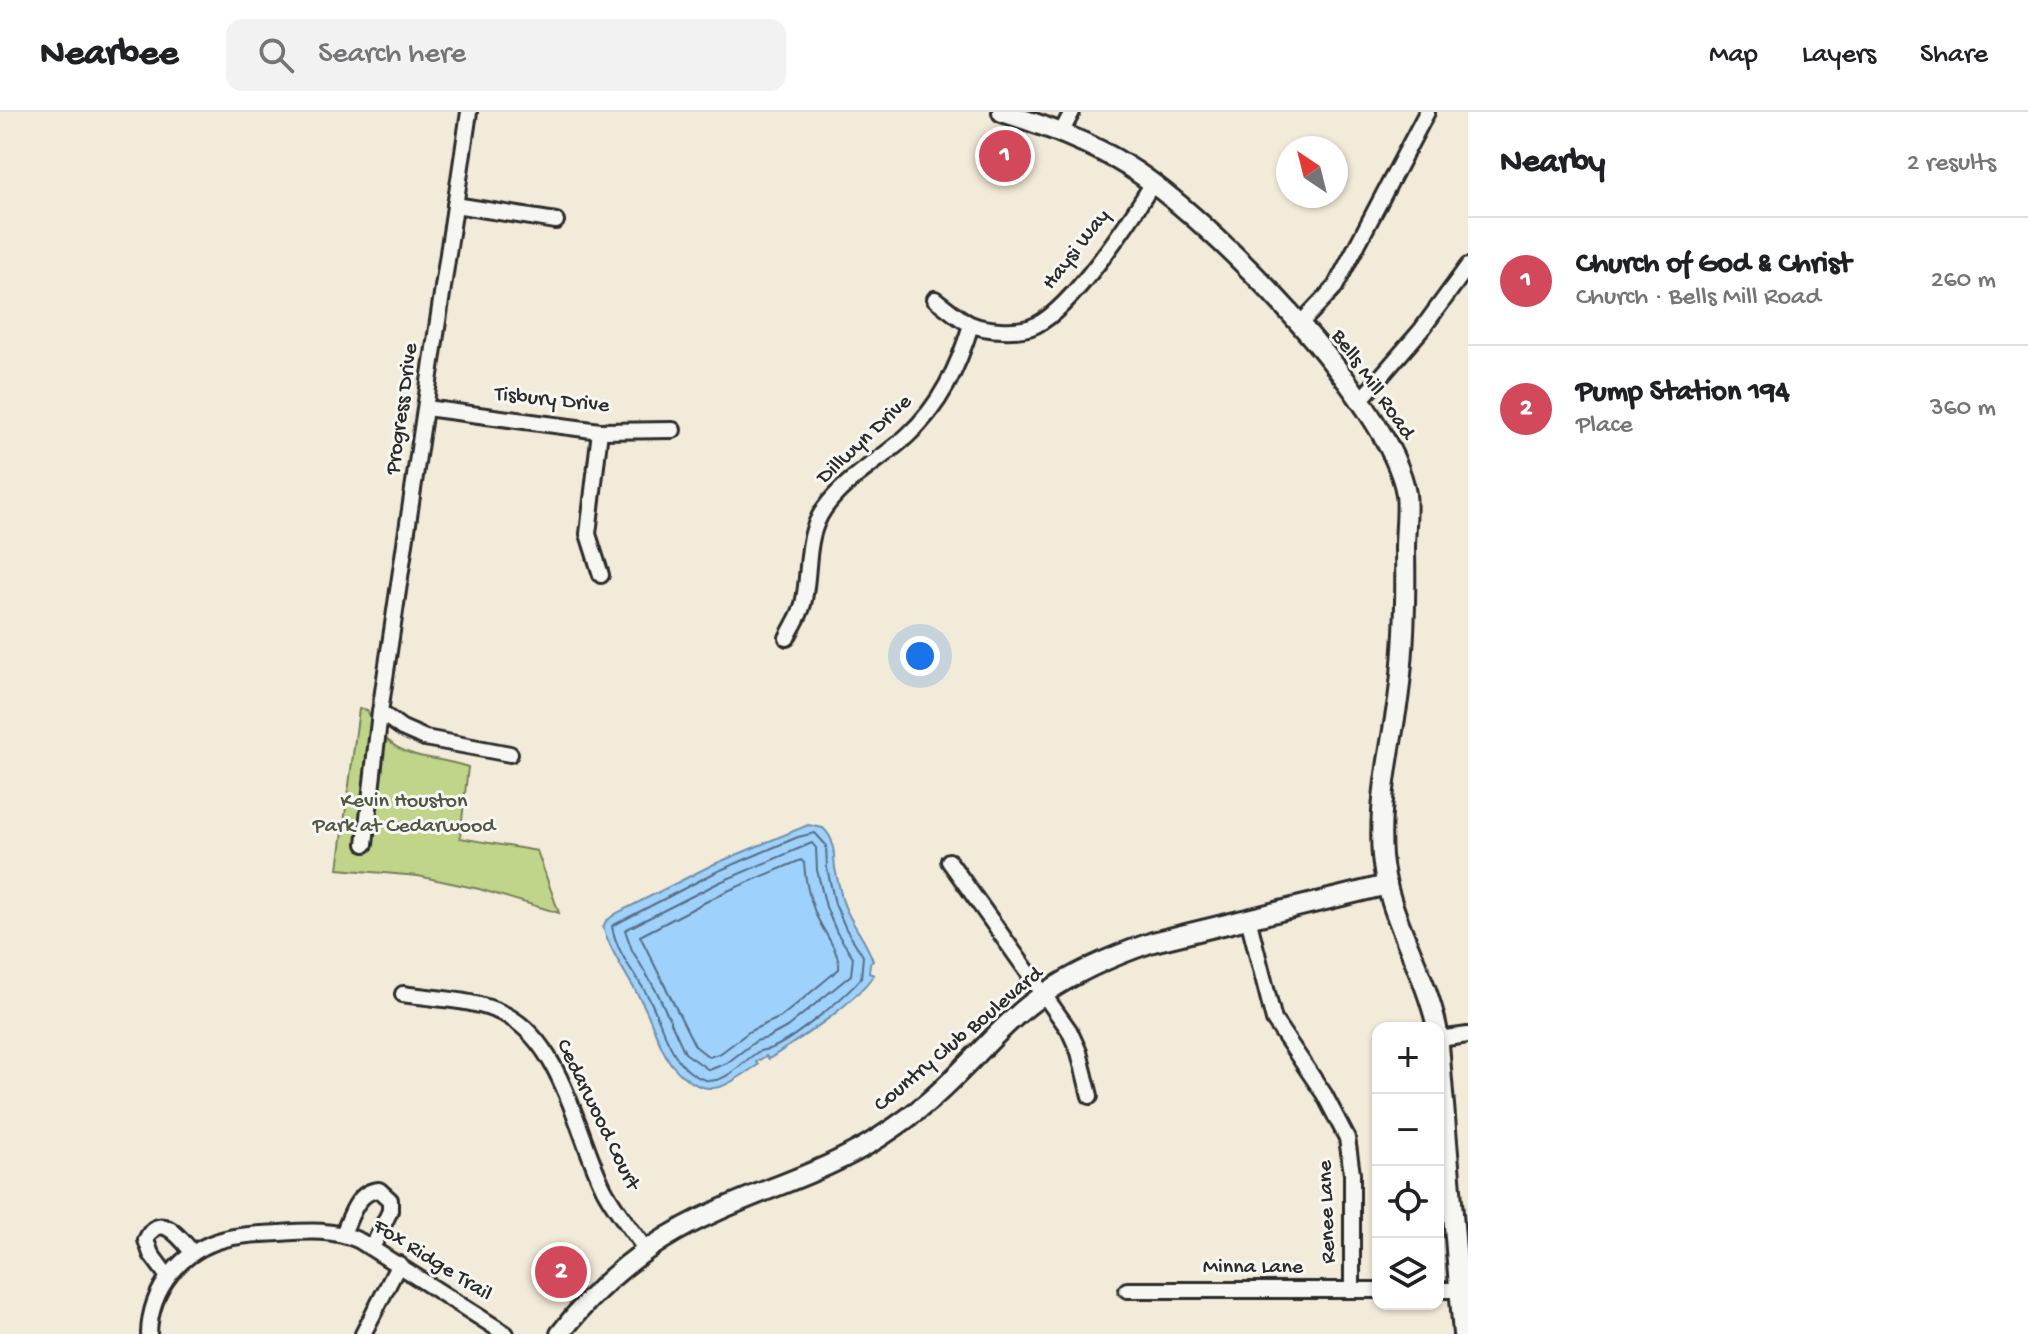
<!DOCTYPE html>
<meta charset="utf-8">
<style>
:root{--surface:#fff;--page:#f2f2f2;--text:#202124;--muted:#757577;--line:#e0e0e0;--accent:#d1495b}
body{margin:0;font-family:"Gochi Hand",sans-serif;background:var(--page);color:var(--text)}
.controls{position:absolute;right:24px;bottom:24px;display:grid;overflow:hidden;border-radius:16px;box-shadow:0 2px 6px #0004}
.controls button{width:72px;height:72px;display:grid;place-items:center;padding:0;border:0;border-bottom:2px solid var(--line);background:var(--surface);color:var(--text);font:40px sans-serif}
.compass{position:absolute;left:1276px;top:24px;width:72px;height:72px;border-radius:50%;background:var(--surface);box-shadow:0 2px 6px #0004;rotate:325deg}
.you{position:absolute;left:920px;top:544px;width:28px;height:28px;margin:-20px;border:6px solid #fff;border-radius:50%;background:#1a73e8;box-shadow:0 0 0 12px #1a73e833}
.badge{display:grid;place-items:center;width:52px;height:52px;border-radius:50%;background:var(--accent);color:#fff;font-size:26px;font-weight:700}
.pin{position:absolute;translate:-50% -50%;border:4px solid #fff;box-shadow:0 2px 8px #0006}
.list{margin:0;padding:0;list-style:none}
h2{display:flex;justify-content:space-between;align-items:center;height:104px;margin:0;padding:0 32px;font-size:34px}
h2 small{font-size:26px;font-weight:400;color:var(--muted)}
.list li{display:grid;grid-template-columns:52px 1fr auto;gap:24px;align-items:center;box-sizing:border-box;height:128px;padding:0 32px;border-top:2px solid var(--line)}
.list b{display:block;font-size:30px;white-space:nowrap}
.list p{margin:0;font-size:26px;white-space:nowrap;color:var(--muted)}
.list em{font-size:26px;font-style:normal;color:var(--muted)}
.icon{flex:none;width:44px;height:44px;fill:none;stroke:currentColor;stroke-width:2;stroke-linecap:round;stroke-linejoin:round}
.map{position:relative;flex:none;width:1468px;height:1222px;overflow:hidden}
header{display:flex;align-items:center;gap:48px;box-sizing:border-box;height:112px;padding:0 40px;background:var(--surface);border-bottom:2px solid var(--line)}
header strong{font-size:38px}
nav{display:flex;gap:44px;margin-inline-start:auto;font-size:28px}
.search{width:560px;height:72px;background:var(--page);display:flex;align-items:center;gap:20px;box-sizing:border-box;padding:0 28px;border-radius:16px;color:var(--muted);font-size:30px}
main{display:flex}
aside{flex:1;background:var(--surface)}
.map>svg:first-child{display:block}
.green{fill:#c0d58a;stroke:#76805a;stroke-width:2}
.water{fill:#9ed1fc;stroke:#708fa8;stroke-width:2}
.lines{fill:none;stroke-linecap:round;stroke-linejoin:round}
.shore{stroke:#596d7f;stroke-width:2}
.street-casing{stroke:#2b2b2b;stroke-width:20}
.secondary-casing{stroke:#2b2b2b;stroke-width:24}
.street{stroke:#f6f6f2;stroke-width:14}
.secondary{stroke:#f6f6f2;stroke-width:18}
.labels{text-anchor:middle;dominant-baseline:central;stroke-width:6;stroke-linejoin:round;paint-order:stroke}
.street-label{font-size:22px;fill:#2b2b2b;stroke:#f6f6f2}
.park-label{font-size:22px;fill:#505643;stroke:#f6f6f2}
</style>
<header>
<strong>Nearbee</strong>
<div class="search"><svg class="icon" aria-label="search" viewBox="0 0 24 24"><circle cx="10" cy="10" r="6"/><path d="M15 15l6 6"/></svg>Search here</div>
<nav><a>Map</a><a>Layers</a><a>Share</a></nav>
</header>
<main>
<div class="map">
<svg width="1468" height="1222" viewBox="0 0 1468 1222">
<rect width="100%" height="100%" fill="#f3ebd9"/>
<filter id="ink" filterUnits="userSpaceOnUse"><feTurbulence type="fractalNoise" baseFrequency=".0125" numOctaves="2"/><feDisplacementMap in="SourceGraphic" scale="16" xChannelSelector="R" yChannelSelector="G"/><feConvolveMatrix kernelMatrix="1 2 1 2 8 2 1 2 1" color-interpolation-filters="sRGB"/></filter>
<g filter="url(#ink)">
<path class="green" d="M359 597 367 598C392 652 422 640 468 655L460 726 537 739 559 801 479 777 418 764 338 757Z"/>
<path class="water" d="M808 713 823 716C836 728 833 740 835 756 837 766 840 777 842 787 849 810 866 827 873 849L870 851 869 861 874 863C846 899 806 922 769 947L766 944 756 950 758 953C744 961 725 978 708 976 695 975 680 963 672 953 659 936 653 911 643 892 629 866 612 843 603 815L606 809 617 801 712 753Z"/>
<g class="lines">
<g class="shore">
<path d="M815 721 826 733 827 756 835 792 846 817 863 844 861 866C849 882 788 932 769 937 766 938 761 938 758 940 744 948 725 973 706 968 673 959 664 917 651 890 639 866 616 842 612 814L716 760 798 725Z"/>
<polygon points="812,731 816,736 817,758 826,795 837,821 853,845 851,863 787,915 767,926 756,929 727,951 709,958 685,941 658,882 632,838 625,818 720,770"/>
<path d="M801 748 804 751C805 768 810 788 816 803 823 819 841 842 839 857L781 905 750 919 721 941 709 945 695 934 640 824 725 780Z"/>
</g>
<defs>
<g id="street">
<polyline points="1061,21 1072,0"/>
<polyline points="455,93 556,109"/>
<path d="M935 187C946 195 958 206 970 212 986 219 1021 221 1036 213 1072 196 1131 107 1153 71"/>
<polyline points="1299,213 1335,175 1427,0"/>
<polyline points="1359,290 1422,217 1468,154"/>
<polyline points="426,296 600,319 673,318"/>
<polyline points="600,319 588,422 601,463"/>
<path d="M787 526C792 515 800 504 803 492 811 460 804 426 824 397 845 367 881 348 907 324 941 293 958 255 971 213"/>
<polyline points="380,600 402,616 425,626 510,642"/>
<polyline points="365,732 380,600 469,0"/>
<polyline points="949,749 1069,918 1079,940 1090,984"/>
<polyline points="1248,806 1274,908 1324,982 1347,1026 1352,1062 1352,1178"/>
<path d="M403 882C435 887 476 887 506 903 563 933 577 1023 604 1077 615 1098 632 1118 646 1138"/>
<polyline points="1439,927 1468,923"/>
<path d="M343 1122C351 1104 357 1079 379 1078L390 1088V1099L372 1136"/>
<path d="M168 1165 151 1142 146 1128C160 1097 181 1127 193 1141"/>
<polyline points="1127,1178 1378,1178"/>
<polyline points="1438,1178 1460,1178"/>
<path d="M149 1222C150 1177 181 1138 225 1127 242 1122 262 1122 280 1121 308 1119 335 1117 360 1129L506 1222"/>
<polyline points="363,1222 399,1152"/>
</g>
<g id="secondary">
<path d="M1002 0C1045 14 1090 30 1129 55 1208 104 1391 290 1406 382 1408 399 1405 419 1405 437 1406 487 1405 537 1398 588 1390 639 1378 692 1382 744 1387 804 1425 857 1437 916"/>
<polyline points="1438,921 1463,1222"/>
<path d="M560 1222C601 1168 653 1127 715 1100 769 1075 830 1058 880 1025 897 1014 914 1002 929 989 969 955 1001 911 1044 882 1077 859 1115 843 1153 830L1387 773"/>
</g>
</defs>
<use href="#street" class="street-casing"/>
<use href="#secondary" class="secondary-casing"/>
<use href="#street" class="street"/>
<use href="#secondary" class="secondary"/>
</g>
</g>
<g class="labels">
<g class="street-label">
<text transform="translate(1077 138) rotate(-52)">Haysi Way</text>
<text transform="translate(1372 273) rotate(55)">Bells Mill Road</text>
<text transform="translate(552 289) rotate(6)">Tisbury Drive</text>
<text transform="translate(403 297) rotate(-82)">Progress Drive</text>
<text transform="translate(865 328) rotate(-43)">Dillwyn Drive</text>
<text transform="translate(959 928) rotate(-40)">Country Club Boulevard</text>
<text transform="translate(597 1003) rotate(64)">Cedarwood Court</text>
<text transform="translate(1328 1100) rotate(-92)">Renee Lane</text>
<text transform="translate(432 1149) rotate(32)">Fox Ridge Trail</text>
<text x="1253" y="1156">Minna Lane</text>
</g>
<g class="park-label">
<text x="404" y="690">Kevin Houston<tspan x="404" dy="25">Park at Cedarwood</tspan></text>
</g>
</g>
</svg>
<div class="controls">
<button>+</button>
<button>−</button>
<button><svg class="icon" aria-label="locate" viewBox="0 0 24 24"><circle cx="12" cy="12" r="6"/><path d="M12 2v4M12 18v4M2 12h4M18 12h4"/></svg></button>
<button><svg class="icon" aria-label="layers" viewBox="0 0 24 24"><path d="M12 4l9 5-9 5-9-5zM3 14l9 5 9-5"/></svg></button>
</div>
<svg class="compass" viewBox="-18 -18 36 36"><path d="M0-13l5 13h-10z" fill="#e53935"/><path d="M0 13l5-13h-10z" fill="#757577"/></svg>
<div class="you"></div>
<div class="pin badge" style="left:1005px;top:44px">1</div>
<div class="pin badge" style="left:561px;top:1160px">2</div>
</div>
<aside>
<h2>Nearby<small>2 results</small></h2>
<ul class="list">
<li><span class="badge">1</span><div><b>Church of God &amp; Christ</b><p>Church · Bells Mill Road</p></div><em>260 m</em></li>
<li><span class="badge">2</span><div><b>Pump Station 194</b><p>Place</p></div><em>360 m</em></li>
</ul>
</aside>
</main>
